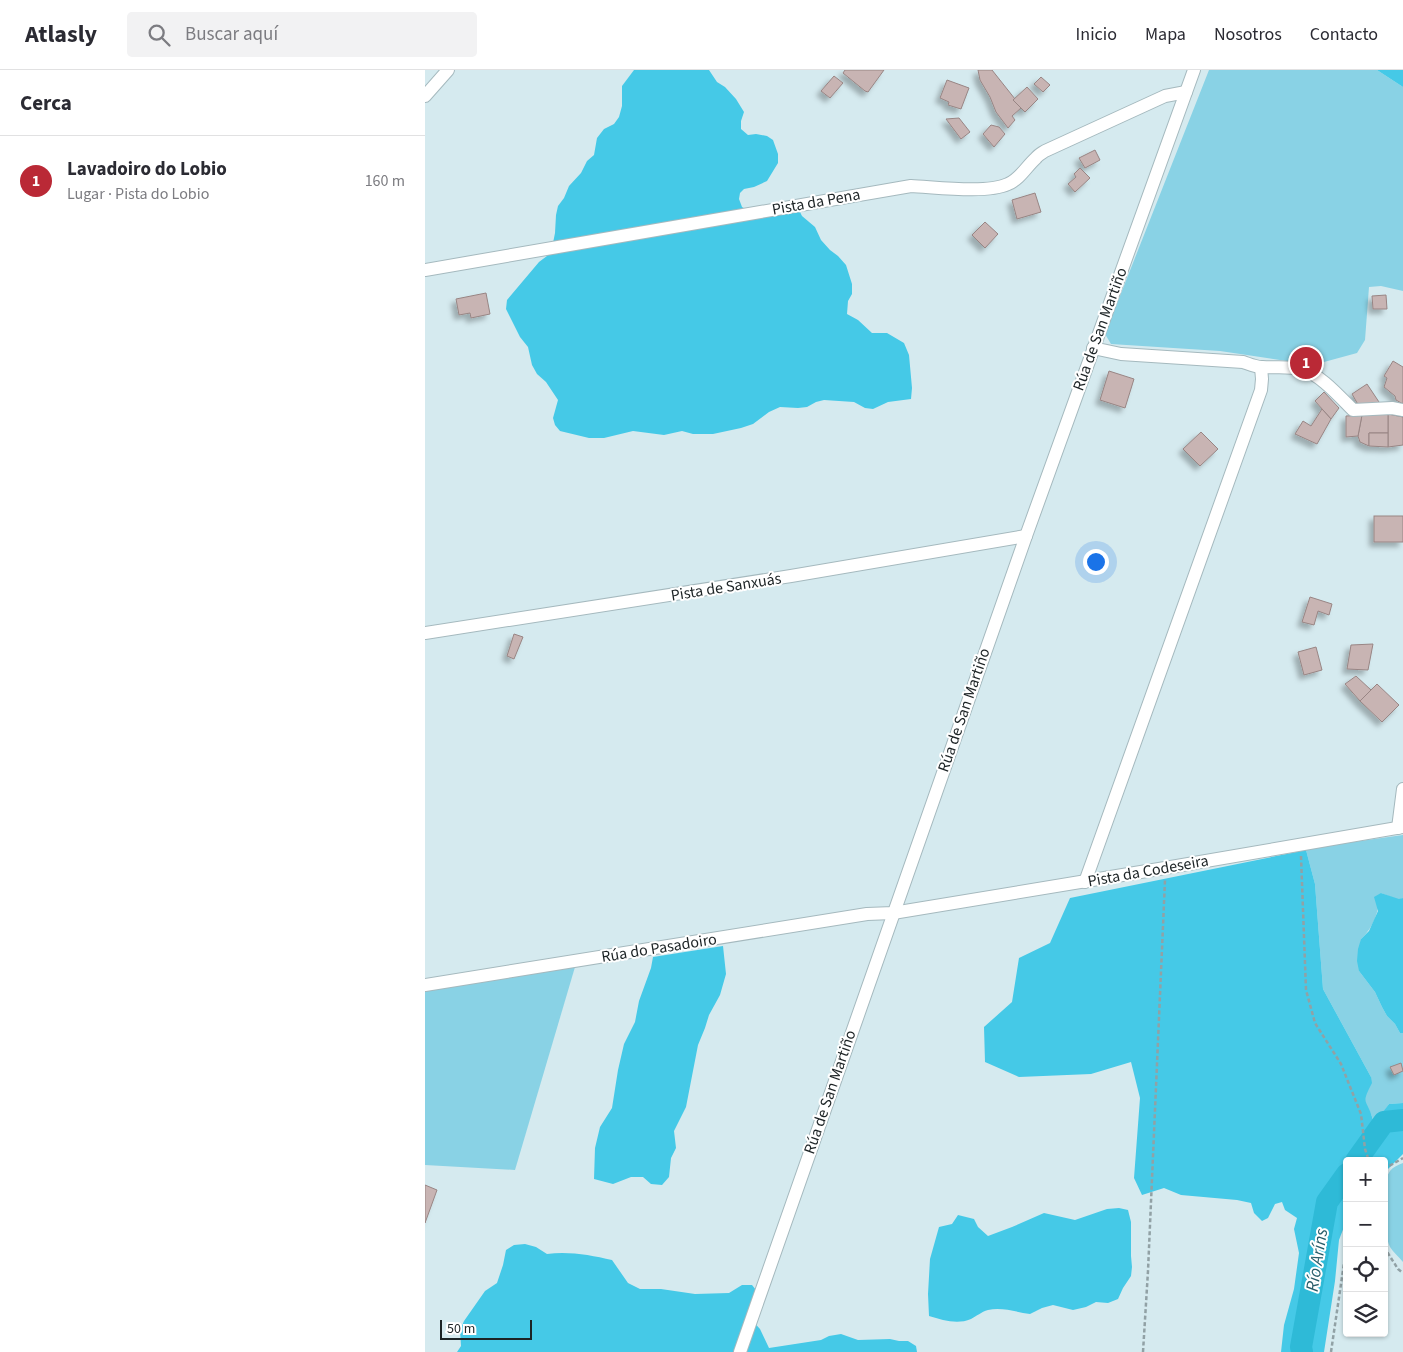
<!DOCTYPE html>
<html lang="es">
<meta charset="utf-8">
<style>
:root{--surface:#fff;--page:#f2f2f3;--text:#2b2b33;--muted:#7c7c81;--line:#e1e1e2;--accent:#ba2936}
body{margin:0;font-family:"Source Sans 3",sans-serif;background:var(--page);color:var(--text)}
.controls{position:absolute;right:15px;bottom:15px;display:grid;overflow:hidden;border-radius:5px;box-shadow:0 1px 4px #0004}
.controls button{width:45px;height:45px;display:grid;place-items:center;padding:0;border:0;border-bottom:1px solid var(--line);background:var(--surface);color:var(--text);font:25px sans-serif}
.scale{position:absolute;left:15px;bottom:12px;width:92px;box-sizing:border-box;padding-left:5px;border:2px solid #1c2325;border-top:0;font-size:14px;line-height:18px;white-space:nowrap;color:#1c2325;-webkit-text-stroke:4px #fff;paint-order:stroke}
.you{position:absolute;left:670px;top:491px;width:18px;height:18px;margin:-12px;border:4px solid #fff;border-radius:50%;background:#1a73e8;box-shadow:0 0 0 8px #1a73e833}
.badge{display:grid;place-items:center;width:32px;height:32px;border-radius:50%;background:var(--accent);color:#fff;font-size:16px;font-weight:700}
.pin{position:absolute;translate:-50% -50%;border:2px solid #fff;box-shadow:0 1px 5px #0006}
.list{margin:0;padding:0;list-style:none}
h2{display:flex;justify-content:space-between;align-items:center;height:65px;margin:0;padding:0 20px;font-size:21px}
h2 small{font-size:16px;font-weight:400;color:var(--muted)}
.list li{display:grid;grid-template-columns:32px 1fr auto;gap:15px;align-items:center;box-sizing:border-box;height:90px;padding:0 20px;border-top:1px solid var(--line)}
.list b{display:block;font-size:19px;white-space:nowrap}
.list p{margin:0;font-size:16px;white-space:nowrap;color:var(--muted)}
.list em{font-size:16px;font-style:normal;color:var(--muted)}
.icon{flex:none;width:28px;height:28px;fill:none;stroke:currentColor;stroke-width:2;stroke-linecap:round;stroke-linejoin:round}
.map{position:relative;flex:none;width:978px;height:1282px;overflow:hidden}
header{display:flex;align-items:center;gap:30px;box-sizing:border-box;height:70px;padding:0 25px;background:var(--surface);border-bottom:1px solid var(--line)}
header strong{font-size:24px}
nav{display:flex;gap:28px;margin-inline-start:auto;font-size:18px}
.search{width:350px;height:45px;background:var(--page);display:flex;align-items:center;gap:12px;box-sizing:border-box;padding:0 18px;border-radius:5px;color:var(--muted);font-size:19px}
main{display:flex}
aside{flex:1;background:var(--surface)}
.map>svg:first-child{display:block}
.green{fill:#89d2e5}
.forest{fill:#45c9e7}
.lines{fill:none;stroke-linecap:round;stroke-linejoin:round}
.river{stroke:#2ebad7;stroke-width:22}
.building{fill:#c8b4b3;stroke:#988584;filter:url(#shadow)}
.minor-casing{stroke:#a5b9be;stroke-width:14}
.path{stroke:#91a1a5;stroke-width:2.5;stroke-dasharray:4 2.5;stroke-linecap:butt}
.minor{stroke:#fff;stroke-width:12}
.labels{text-anchor:middle;dominant-baseline:central;stroke-width:4;stroke-linejoin:round;paint-order:stroke}
.street-label{font-size:16px;fill:#1c2325;stroke:#fff}
.water-label{font-size:18px;font-style:italic;fill:#285d6a;stroke:#fff}
</style>
<header>
<strong>Atlasly</strong>
<div class="search"><svg class="icon" aria-label="search" viewBox="0 0 24 24"><circle cx="10" cy="10" r="6"/><path d="M15 15l6 6"/></svg>Buscar aquí</div>
<nav><a>Inicio</a><a>Mapa</a><a>Nosotros</a><a>Contacto</a></nav>
</header>
<main>
<aside>
<h2>Cerca<small></small></h2>
<ul class="list">
<li><span class="badge">1</span><div><b>Lavadoiro do Lobio</b><p>Lugar · Pista do Lobio</p></div><em>160 m</em></li>
</ul>
</aside>
<div class="map">
<svg width="978" height="1282" viewBox="0 0 978 1282">
<defs>
<filter id="shadow"><feDropShadow dx="-4.5" dy="4.5" stdDeviation="2.5" flood-color="#0004"/></filter>
</defs>
<rect width="100%" height="100%" fill="#d5eaef"/>
<g class="green">
<polygon points="784,0 952,0 978,17 978,221 956,216 944,217 940,270 932,283 888,295 795,281 686,274 680,264"/>
<path d="M978 765V828L974 830 956 823C953 841 950 856 936 869L934 901 950 922 957 937 962 946 970 954 975 963H978V1033L964 1034 954 1048 948 1050C947 1044 944 1041 941 1035 937 1028 944 1015 946 1007L898 919 890 814 881 780 899 776Z"/>
<polygon points="150,897 90,1100 0,1095 0,921"/>
<path d="M978 1093V1192C974 1187 968 1182 965 1177 958 1162 955 1115 965 1101 968 1097 973 1095 978 1093Z"/>
</g>
<g class="forest">
<polygon points="209,0 284,0 292,12 300,17 311,29 319,42 316,51 316,59 323,65 331,64 342,66 348,70 353,84 353,93 342,111 329,117 319,119 315,123 314,129 317,137 322,140 374,140 377,146 390,157 396,170 405,180 413,186 421,195 427,214 427,224 423,231 422,244 433,250 447,263 462,263 479,273 484,285 487,318 486,329 463,332 448,339 440,338 429,332 399,330 391,332 382,337 373,338 355,337 344,342 328,354 316,358 288,364 268,364 257,361 239,365 208,361 179,368 164,368 135,361 130,355 128,348 133,330 121,312 112,304 107,295 103,277 95,267 81,239 82,230 114,192 126,183 130,163 131,145 133,136 139,128 144,116 156,103 162,91 169,85 172,68 179,59 189,54 194,47 197,36 197,16"/>
<polygon points="952,0 978,0 978,17"/>
<path d="M881 780 890 814 898 919 946 1007 947 1013C935 1036 942 1028 948 1050L954 1047 964 1034 978 1033V1084L959 1103V1091H922V1149L914 1170 910 1211 899 1282H856L859 1255 869 1219 874 1183 869 1159 872 1148 860 1140 857 1132 850 1134 843 1148 837 1151 829 1143 826 1133 812 1130 756 1125 739 1118 717 1125 709 1108 715 1028 706 992 666 1004 594 1007 560 992 559 957 587 932 594 888 625 873 645 828Z"/>
<polygon points="956,823 974,829 978,828 978,963 975,963 970,954 962,946 957,937 950,922 934,901 932,891 933,879 936,869 944,861 953,841 949,827"/>
<polygon points="298,876 301,904 295,925 284,945 280,958 273,975 261,1037 249,1061 251,1078 246,1088 244,1107 237,1115 226,1114 218,1107 206,1107 188,1114 169,1109 170,1078 175,1057 187,1038 193,1000 199,974 210,952 214,931 226,898 228,887"/>
<path d="M694 1138 703 1140 706 1152V1186L707 1197 706 1206 698 1218 693 1229 683 1233 671 1232 661 1237 648 1240 628 1235 617 1238 605 1244C591 1242 577 1237 563 1240 556 1242 552 1246 546 1249 532 1255 518 1250 504 1246L503 1224 505 1189 514 1157 527 1154 533 1145 549 1149 553 1157 563 1166 587 1157 619 1143 650 1150 682 1139Z"/>
<path d="M100 1174 111 1177 122 1184C143 1181 166 1185 187 1190L203 1213 215 1219H236L270 1224 304 1223 317 1215H327L331 1220 325 1248 335 1259 344 1278 396 1270 404 1266 416 1264 433 1270 465 1269 474 1271H483L491 1276 492 1282H32L36 1276 35 1260 39 1251 60 1221 72 1213 78 1195 81 1180 89 1175Z"/>
</g>
<g class="lines">
<g class="river">
<polyline points="931,1091 959,1052 978,1050"/>
<polyline points="877,1282 876,1277 902,1132 922,1104"/>
</g>
</g>
<g class="building">
<polygon points="420,0 459,0 443,22 440,21 418,3"/>
<polygon points="553,0 567,0 590,29 588,30 596,38 587,46 590,50 583,58 571,42 565,27 555,10"/>
<polygon points="409,6 418,13 405,28 396,21"/>
<polygon points="616,7 625,15 618,22 609,14"/>
<polygon points="522,10 544,18 536,39 523,35 524,32 515,28"/>
<polygon points="602,17 613,29 600,42 588,30"/>
<polygon points="534,48 545,62 536,69 521,49"/>
<polygon points="566,55 574,57 580,64 569,77 558,64"/>
<polygon points="670,80 675,90 660,98 654,88"/>
<polygon points="655,98 665,108 650,122 643,114 651,107 649,104"/>
<polygon points="610,123 616,142 592,149 587,130"/>
<polygon points="560,152 573,164 560,178 547,165"/>
<polygon points="61,223 65,244 46,248 45,243 34,245 31,229"/>
<polygon points="961,225 962,239 948,239 947,226"/>
<polygon points="968,291 978,297 978,334 971,330 970,326 959,317 962,308 959,306"/>
<polygon points="684,301 709,309 700,338 675,330"/>
<polygon points="942,314 956,335 935,338 927,324"/>
<polygon points="899,322 914,338 906,349 890,331"/>
<polygon points="897,339 906,349 892,374 870,364 878,351 886,356"/>
<polygon points="963,344 978,347 978,375 963,377"/>
<polygon points="963,344 963,363 944,363 944,376 935,372 933,366 937,345"/>
<polygon points="937,345 933,366 921,367 921,346"/>
<polygon points="776,362 793,379 775,396 758,379"/>
<polygon points="944,363 963,363 963,377 944,376"/>
<rect x="949" y="446" width="29" height="26"/>
<polygon points="885,527 907,534 904,545 893,541 889,555 877,552"/>
<polygon points="89,564 98,567 89,589 82,586"/>
<polygon points="948,574 943,600 922,599 926,575"/>
<polygon points="891,577 897,600 879,605 873,582"/>
<polygon points="931,606 946,620 935,631 920,614"/>
<polygon points="952,614 974,635 957,652 935,631"/>
<polygon points="976,993 978,1001 969,1005 965,997"/>
<polygon points="0,1115 12,1120 0,1153"/>
</g>
<g class="lines">
<defs>
<g id="minor">
<polyline points="0,26 23,0"/>
<path d="M0 200 486 116C510 117 562 124 583 114 595 109 601 97 611 88 613 85 617 83 620 81L740 26 761 22"/>
<path d="M668 278 696 284 818 292C824 294 830 297 837 297 850 298 863 296 876 299 895 304 914 326 928 340L967 338 978 340"/>
<polyline points="0,563 366,506 601,466"/>
<polyline points="973,758 978,719"/>
<polyline points="660,812 836,320 837,309 836,297"/>
<polyline points="0,915 442,844 468,843 740,798 978,757"/>
<polyline points="315,1282 601,466 769,0"/>
</g>
</defs>
<use href="#minor" class="minor-casing"/>
<g class="path">
<polyline points="876,786 881,920 890,953 916,994 936,1044 940,1079 944,1091"/>
<polyline points="959,1099 978,1088"/>
<polyline points="959,1177 973,1199 978,1203"/>
<polyline points="718,1282 723,1201 740,810"/>
<polyline points="906,1282 922,1173"/>
</g>
<use href="#minor" class="minor"/>
</g>
<g class="labels">
<g class="street-label">
<text transform="translate(391 132) rotate(-10)">Pista da Pena</text>
<text transform="translate(675 259) rotate(-70)">Rúa de San Martiño</text>
<text transform="translate(301 517) rotate(-9)">Pista de Sanxuás</text>
<text transform="translate(539 640) rotate(-71)">Rúa de San Martiño</text>
<text transform="translate(723 801) rotate(-10)">Pista da Codeseira</text>
<text transform="translate(234 878) rotate(-9)">Rúa do Pasadoiro</text>
<text transform="translate(405 1022) rotate(-71)">Rúa de San Martiño</text>
</g>
<g class="water-label">
<text transform="translate(892 1190) rotate(-81)">Río Aríns</text>
</g>
</g>
</svg>
<div class="controls">
<button>+</button>
<button>−</button>
<button><svg class="icon" aria-label="locate" viewBox="0 0 24 24"><circle cx="12" cy="12" r="6"/><path d="M12 2v4M12 18v4M2 12h4M18 12h4"/></svg></button>
<button><svg class="icon" aria-label="layers" viewBox="0 0 24 24"><path d="M12 4l9 5-9 5-9-5zM3 14l9 5 9-5"/></svg></button>
</div>
<div class="scale">50 m</div>
<div class="you"></div>
<div class="pin badge" style="left:881px;top:293px">1</div>
</div>
</main>
